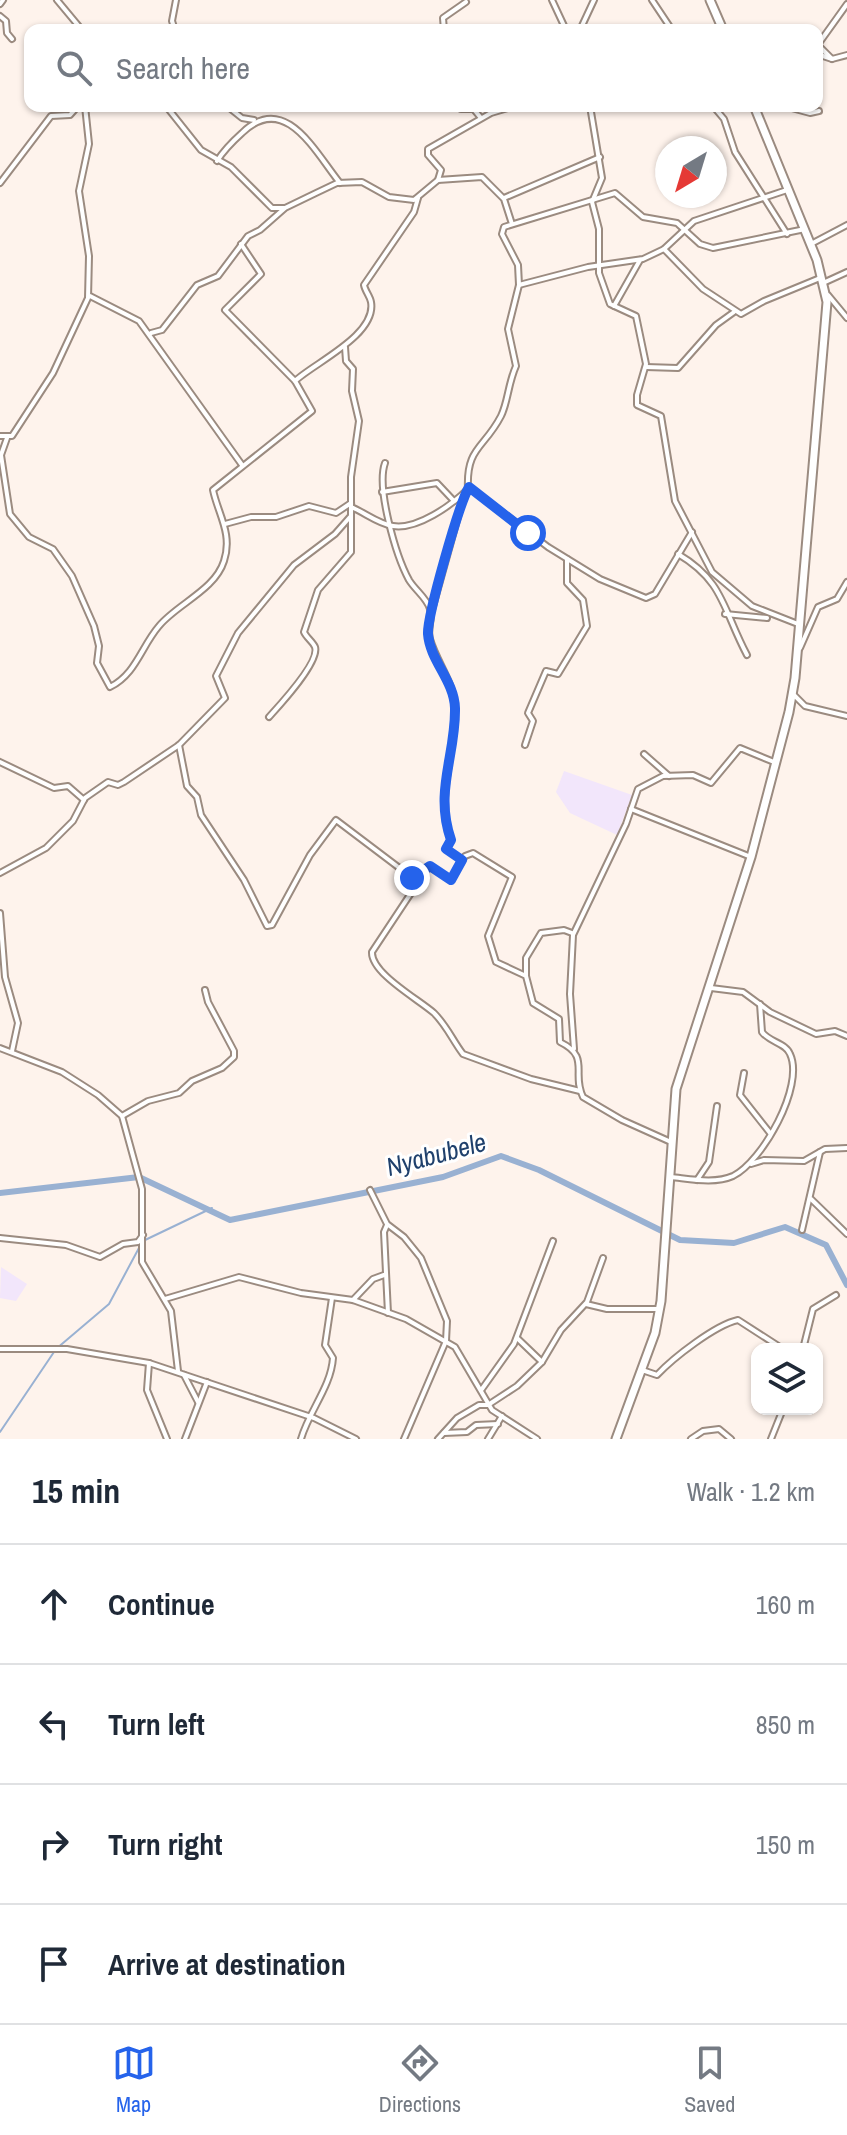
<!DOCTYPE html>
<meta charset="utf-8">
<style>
:root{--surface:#fff;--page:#f6f6f7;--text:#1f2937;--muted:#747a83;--line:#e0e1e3;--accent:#2563eb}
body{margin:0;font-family:"Archivo Narrow",sans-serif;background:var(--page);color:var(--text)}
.controls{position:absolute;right:24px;bottom:24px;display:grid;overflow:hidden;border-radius:16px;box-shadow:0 2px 6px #0004}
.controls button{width:72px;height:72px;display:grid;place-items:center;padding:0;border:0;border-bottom:2px solid var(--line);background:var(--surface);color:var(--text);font:40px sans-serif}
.compass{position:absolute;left:655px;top:136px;width:72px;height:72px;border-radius:50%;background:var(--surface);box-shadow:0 2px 6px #0004;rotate:218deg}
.stop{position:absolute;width:24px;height:24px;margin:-18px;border:6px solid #2563eb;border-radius:50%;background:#fff}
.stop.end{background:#2563eb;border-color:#fff;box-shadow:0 2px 8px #0008}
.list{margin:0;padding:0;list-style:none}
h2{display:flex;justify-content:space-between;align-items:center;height:104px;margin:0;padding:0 32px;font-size:34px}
h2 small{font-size:26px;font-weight:400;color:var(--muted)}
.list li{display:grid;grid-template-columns:52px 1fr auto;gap:24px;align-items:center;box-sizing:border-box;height:120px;padding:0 32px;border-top:2px solid var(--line)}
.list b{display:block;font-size:30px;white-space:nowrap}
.list em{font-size:26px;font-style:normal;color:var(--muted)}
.icon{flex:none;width:44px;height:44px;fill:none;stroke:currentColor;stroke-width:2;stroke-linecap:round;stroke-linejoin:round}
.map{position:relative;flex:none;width:847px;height:1439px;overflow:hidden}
.search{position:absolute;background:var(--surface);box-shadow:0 2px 6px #0004;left:24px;right:24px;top:24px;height:88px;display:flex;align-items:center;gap:20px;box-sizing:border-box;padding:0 28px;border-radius:16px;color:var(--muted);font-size:30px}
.sheet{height:584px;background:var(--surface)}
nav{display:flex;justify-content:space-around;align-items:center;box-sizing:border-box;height:112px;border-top:2px solid var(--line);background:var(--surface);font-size:22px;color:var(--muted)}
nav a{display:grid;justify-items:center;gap:4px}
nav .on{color:var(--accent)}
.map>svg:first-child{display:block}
.education{fill:#f2e6fb}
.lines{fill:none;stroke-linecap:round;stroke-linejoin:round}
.stream{stroke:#99b1d2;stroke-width:2}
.river{stroke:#99b1d2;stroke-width:6}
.street-casing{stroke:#9b8b80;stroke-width:8}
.secondary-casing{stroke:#9b8b80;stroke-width:11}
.street{stroke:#fff;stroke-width:4}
.secondary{stroke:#fff;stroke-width:7}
.route{stroke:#2563eb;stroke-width:10}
.labels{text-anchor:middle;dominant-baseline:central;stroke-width:6;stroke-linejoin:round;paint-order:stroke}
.water-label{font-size:26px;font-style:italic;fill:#1f406c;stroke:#fff}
</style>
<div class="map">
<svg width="847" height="1439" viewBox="0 0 847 1439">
<rect width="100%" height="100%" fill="#fef3ec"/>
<g class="education">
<polygon points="564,771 632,795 617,835 570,813 556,792"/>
<polygon points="1,1267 27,1284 16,1301 0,1298"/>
</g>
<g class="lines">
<g class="stream">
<polyline points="143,1241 212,1208"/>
<polyline points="0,1432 56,1349 109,1304 140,1246"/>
</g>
<polyline class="river" points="0,1193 139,1177 230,1220 443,1177 501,1156 539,1170 680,1240 734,1243 785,1227 826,1245 847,1285"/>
<defs>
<g id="street">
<polyline points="57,0 82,30"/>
<polyline points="552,0 566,30"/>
<polyline points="652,0 672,30"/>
<polyline points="0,4 3,0"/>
<polyline points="0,16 6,21 7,33 12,39"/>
<polyline points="175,30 172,21 176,0"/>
<polyline points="444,30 443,18 466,2"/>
<polyline points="580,30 594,0"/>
<polyline points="818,45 832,59"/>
<polyline points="817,46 847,4"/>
<polyline points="817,54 832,59 847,55"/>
<polyline points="166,106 201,150 231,167 272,208 284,208"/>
<polyline points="227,106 242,118 254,120"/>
<polyline points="471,106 481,118"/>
<polyline points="590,106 602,178 592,202 599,229 599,273 610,304 636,316 646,364 637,395 637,405 661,416 675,501 712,572 752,606 798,624"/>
<polyline points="713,106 724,119 735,152 787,234"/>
<polyline points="784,106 810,113 819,111"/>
<polyline points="461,109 474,109"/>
<path d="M217 161C224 150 232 142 242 133 285 91 315 152 340 183"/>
<polyline points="438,180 441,170 428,155 428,149 491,113 515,106"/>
<polyline points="0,183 51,116 70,115 78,106"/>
<polyline points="504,198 600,157"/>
<polyline points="811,244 847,225"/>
<polyline points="664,249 703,289 741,314 764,301 820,278"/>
<polyline points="823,283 847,272"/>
<polyline points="519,285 588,267 643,259 664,249 694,221 787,190"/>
<polyline points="828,295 847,318"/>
<polyline points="90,296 139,321 242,465"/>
<polyline points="614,306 640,260"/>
<polyline points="151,333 162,330 197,285 218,276 248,236 260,230 285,208 316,193 337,183 362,182 389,197 414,200 438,180 482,177 504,199 512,224"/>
<polyline points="646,367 678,368 716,325 734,312"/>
<path d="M295 381C314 363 377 335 371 302 370 296 365 291 364 285L414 212 418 198"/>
<polyline points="0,436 12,436 53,373 88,298 89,256 79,191 89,144 85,106"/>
<path d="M7 438 1 455 10 514 29 537 53 549 72 576 94 626 99 646 97 663 110 687C136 674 141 647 159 626 177 604 215 590 224 561 233 534 218 514 213 490L312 411 295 381 225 310 261 274 241 244"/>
<path d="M385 463C376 488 396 556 409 580 415 590 427 598 430 609 433 619 427 629 430 639 437 663 454 682 455 708 456 754 435 793 451 840L446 849 462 860"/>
<polyline points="469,487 548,547 600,579 646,598 655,594 692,532"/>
<polyline points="382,492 437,483 454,501"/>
<path d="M351 507C364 512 378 524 393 526 417 530 452 505 468 489 466 447 484 449 501 416 508 402 508 384 516 366L508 329 519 285 518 265 502 234 504 227 615 193 643 217 677 223 700 244 713 248 805 229"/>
<polyline points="225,524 251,517 276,517 309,506 336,513 351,503"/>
<path d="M678 554C724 581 723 610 747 655"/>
<polyline points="432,610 464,495"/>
<polyline points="725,614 767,618"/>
<polyline points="800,648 818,607 837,599 847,582"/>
<polyline points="793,694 805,706 847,716"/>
<path d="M269 717C279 706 320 662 315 647 313 642 306 637 304 632L318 590 351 552V477L359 421 352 391 353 369 346 361 345 347"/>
<path d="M179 745 187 786 197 797 201 815 244 880 267 926 272 925 310 855 336 820 414 879 430 866 451 880 465 856 473 853 512 877 488 936 496 962 526 976 533 1003 559 1019 560 1042C591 1057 571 1073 583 1097L622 1120 671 1142"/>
<polyline points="525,745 533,721 528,713 546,671 558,674 587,626 583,600 567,583 567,559"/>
<polyline points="644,754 669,776"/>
<polyline points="0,762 54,788 68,786 84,800"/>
<polyline points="631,809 751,857"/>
<path d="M425 872 372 952C371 973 418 999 434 1013 447 1026 453 1041 463 1054L531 1079 580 1091"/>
<polyline points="0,873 46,848 73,821 85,798 108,782 118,785 124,782 179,745 225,698 216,676 238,633 294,565 335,534 350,517"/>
<polyline points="0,913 5,977 18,1023 12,1051"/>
<polyline points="526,975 526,958 541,933 564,930 572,933"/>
<polyline points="711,988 743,992 770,1012 816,1034 835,1031 847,1036"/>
<polyline points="0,1048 62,1072 98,1095 122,1116 142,1189 142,1262 171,1311 178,1371"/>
<polyline points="574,1049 570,994 573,935 626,824 638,789 663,776 693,775 711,783 740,748 774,762"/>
<polyline points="744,1073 740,1095 770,1133"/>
<polyline points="122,1116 148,1101 179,1093 192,1081 222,1068 234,1057 234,1051 208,1002 205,990"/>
<polyline points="751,1164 764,1160 804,1161 825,1149 847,1148"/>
<path d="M671 1177C691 1179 715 1184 733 1176 762 1162 805 1086 790 1054 786 1043 769 1042 762 1032L760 1004"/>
<polyline points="697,1180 709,1162 717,1106"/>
<polyline points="370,1190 387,1224 404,1237 421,1258 447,1321 446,1341 404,1439"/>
<polyline points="811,1199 847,1234"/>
<polyline points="387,1225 384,1232 388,1313"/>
<polyline points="802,1230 820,1152"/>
<polyline points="0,1238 66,1245 100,1257 123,1244 138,1242 143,1235"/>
<polyline points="165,1299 239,1277 301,1293 353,1300 406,1319 455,1347 492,1410 537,1439"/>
<polyline points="353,1300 373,1279 384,1275"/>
<polyline points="586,1304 607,1309 659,1309"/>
<polyline points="517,1338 542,1362"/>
<polyline points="0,1349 67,1349 149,1363 314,1418 356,1439"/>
<polyline points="803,1349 813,1309 836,1295"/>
<polyline points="149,1363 147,1390 167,1439"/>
<path d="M642 1370 657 1375C673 1358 715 1325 738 1320L783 1349"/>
<polyline points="184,1375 198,1402"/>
<polyline points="482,1389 514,1344 553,1241"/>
<polyline points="444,1433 467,1432 476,1425 498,1424"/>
<polyline points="185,1439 207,1382"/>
<path d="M301 1439C309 1411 331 1387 333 1358L325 1345 332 1298"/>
<polyline points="438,1439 457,1418 479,1405 488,1405 517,1386 542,1362 561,1330 587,1302 603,1258"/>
<polyline points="488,1439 502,1416"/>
<polyline points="691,1439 703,1431 719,1429 731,1439"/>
<polyline points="771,1439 783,1409"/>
</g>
<g id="secondary">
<polyline points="710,0 723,30"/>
<polyline points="616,1439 655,1333 661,1301 676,1089 751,857 789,712 795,678 827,302 817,260 754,106"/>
</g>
</defs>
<use href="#street" class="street-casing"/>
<use href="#secondary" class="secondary-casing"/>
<use href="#street" class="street"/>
<use href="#secondary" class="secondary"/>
</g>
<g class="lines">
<path class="route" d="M412 878 430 866 451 880 462 860 446 849 451 840C434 791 456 755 455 708 454 680 430 661 428 634 427 616 459 504 469 487L528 533"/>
</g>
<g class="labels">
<g class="water-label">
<text transform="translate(436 1154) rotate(-15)">Nyabubele</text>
</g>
</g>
</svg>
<div class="controls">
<button><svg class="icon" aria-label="layers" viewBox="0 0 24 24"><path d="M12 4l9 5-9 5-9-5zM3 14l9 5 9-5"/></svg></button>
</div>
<svg class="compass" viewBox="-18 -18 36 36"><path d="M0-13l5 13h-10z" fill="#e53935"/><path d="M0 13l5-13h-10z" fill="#747a83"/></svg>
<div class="stop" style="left:528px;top:533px"></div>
<div class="stop end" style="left:412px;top:878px"></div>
<div class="search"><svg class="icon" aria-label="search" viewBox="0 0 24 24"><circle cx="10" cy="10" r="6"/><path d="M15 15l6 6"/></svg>Search here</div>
</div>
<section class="sheet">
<h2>15 min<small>Walk · 1.2 km</small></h2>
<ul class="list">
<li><svg class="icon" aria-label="ahead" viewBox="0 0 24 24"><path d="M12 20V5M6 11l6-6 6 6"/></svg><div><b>Continue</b></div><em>160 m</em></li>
<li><svg class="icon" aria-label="left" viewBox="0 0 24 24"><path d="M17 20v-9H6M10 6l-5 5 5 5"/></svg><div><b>Turn left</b></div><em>850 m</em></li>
<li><svg class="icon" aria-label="right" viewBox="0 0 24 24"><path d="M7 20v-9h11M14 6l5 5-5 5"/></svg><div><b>Turn right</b></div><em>150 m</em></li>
<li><svg class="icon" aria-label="arrive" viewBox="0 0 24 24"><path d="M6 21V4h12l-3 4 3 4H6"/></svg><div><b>Arrive at destination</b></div></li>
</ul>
</section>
<nav>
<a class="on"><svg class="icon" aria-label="map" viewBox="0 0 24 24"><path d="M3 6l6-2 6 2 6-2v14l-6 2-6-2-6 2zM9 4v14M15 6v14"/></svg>Map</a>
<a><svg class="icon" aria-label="directions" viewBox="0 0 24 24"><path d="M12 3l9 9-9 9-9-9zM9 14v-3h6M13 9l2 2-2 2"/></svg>Directions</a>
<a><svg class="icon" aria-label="saved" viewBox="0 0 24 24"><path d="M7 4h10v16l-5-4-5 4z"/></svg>Saved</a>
</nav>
